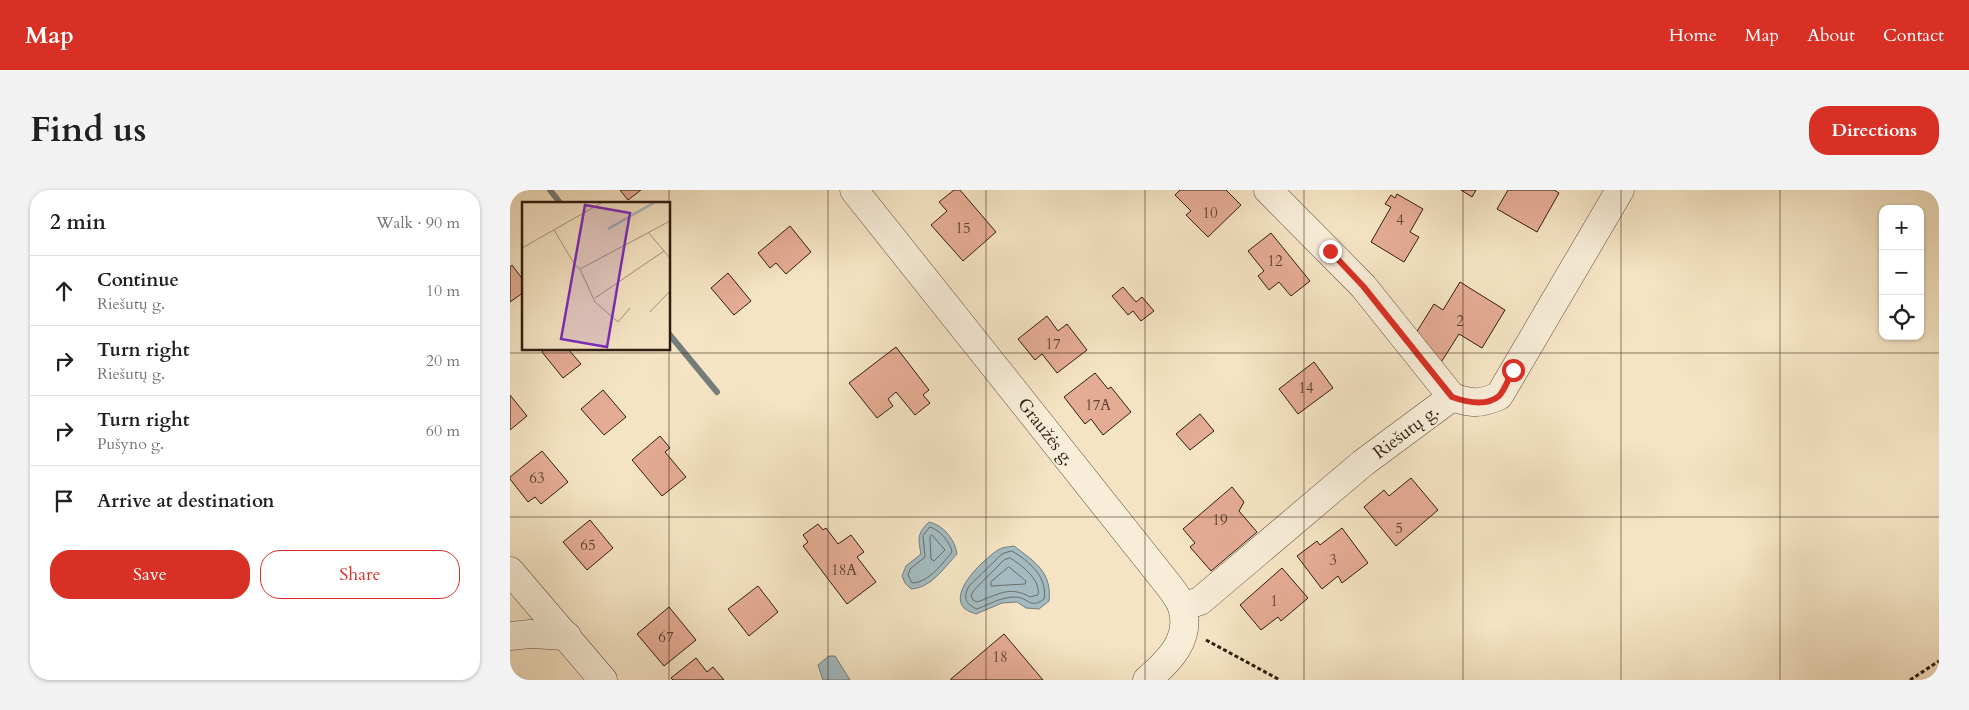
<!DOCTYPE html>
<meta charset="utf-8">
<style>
:root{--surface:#fff;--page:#f2f2f2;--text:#202124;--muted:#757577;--line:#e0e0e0;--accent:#d93025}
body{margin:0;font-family:Cardo,serif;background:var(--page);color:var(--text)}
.controls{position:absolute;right:15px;top:15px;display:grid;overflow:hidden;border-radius:10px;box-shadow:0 1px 4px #0004}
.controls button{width:45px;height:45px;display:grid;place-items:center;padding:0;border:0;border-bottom:1px solid var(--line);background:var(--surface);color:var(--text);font:25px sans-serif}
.stop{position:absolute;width:15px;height:15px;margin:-11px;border:4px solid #d93025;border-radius:50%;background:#fff}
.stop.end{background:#d93025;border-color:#fff;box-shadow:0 1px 5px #0008}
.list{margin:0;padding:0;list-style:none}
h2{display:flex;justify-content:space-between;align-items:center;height:65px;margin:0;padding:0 20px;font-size:21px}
h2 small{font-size:16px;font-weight:400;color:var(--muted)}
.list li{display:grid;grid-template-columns:32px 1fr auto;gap:15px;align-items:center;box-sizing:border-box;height:70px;padding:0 20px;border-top:1px solid var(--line)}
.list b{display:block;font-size:19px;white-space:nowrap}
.list p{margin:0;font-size:16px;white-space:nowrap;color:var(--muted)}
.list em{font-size:16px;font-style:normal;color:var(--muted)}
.actions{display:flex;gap:10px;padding:15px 20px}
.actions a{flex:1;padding:11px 0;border:1px solid var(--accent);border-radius:20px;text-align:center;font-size:18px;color:var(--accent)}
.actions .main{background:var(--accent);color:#fff}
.icon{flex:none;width:28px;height:28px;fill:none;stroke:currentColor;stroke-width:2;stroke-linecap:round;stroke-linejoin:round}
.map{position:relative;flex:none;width:1429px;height:490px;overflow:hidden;border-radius:20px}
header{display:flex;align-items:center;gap:30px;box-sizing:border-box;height:70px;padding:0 25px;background:var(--accent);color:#fff}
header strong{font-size:24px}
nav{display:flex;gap:28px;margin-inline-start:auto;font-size:18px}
.intro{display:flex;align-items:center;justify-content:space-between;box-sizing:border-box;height:120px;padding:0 30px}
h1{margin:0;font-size:35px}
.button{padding:12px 22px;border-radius:20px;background:var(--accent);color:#fff;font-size:18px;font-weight:700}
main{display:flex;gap:30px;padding:0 30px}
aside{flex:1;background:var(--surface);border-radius:20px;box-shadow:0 1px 4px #0004}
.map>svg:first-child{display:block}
.water{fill:#a3bbc0;stroke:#757c7a}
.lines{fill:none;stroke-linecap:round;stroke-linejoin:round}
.shore{stroke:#696c68;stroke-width:1}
.stream{stroke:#757c7a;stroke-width:6}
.building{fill:#e5ac95;stroke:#2f1d11}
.minor-casing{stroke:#604f3e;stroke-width:29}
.path{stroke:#2f1d11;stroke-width:3;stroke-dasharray:4 2.5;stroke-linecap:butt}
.minor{stroke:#f8edd9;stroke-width:28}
.route{stroke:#d93025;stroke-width:6}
.grid{fill:none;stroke:#2f1d11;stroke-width:1;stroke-opacity:0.55}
.labels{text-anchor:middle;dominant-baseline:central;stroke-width:4;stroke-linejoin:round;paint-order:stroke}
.number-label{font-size:15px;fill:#5c4132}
.street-label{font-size:18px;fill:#2f1d11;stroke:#f8edd9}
.inset-river{fill:none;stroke:#a3bbc0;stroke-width:2.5}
.inset-road{fill:none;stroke:#a6947c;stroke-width:1}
.view{fill:#7b2cbf;fill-opacity:0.15;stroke:#7b2cbf;stroke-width:2.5}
.inset-edge{fill:none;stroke:#2f1d11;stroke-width:2.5}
</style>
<header>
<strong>Map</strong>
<nav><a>Home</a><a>Map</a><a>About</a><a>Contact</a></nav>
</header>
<div class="intro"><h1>Find us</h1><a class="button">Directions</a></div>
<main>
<aside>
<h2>2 min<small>Walk · 90 m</small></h2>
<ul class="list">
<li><svg class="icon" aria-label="ahead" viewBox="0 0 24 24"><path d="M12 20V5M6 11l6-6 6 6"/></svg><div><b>Continue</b><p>Riešutų g.</p></div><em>10 m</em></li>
<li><svg class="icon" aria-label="right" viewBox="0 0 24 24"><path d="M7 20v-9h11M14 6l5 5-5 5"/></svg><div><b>Turn right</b><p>Riešutų g.</p></div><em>20 m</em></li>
<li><svg class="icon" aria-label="right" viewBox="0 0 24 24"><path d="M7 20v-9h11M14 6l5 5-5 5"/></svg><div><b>Turn right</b><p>Pušyno g.</p></div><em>60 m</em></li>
<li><svg class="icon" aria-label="arrive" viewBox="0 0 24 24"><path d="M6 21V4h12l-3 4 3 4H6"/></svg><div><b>Arrive at destination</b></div></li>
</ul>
<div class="actions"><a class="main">Save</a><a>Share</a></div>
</aside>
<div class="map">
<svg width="1429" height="490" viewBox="0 0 1429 490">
<rect width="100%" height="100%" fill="#f5e4c4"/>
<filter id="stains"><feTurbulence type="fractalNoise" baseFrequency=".004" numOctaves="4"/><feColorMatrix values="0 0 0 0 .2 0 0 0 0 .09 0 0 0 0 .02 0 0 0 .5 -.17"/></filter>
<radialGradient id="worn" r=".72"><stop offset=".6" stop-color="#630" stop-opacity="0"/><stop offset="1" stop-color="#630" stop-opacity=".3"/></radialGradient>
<g class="water">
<path d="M419 332C433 335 445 349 447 364 434 378 421 398 401 399L395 393 392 386 396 376 411 364C408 349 407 343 419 332Z"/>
<path d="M504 356C525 372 542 382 539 411L529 419 516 418 507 412 492 413 466 424C463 423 458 421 455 419 437 403 475 368 488 360 492 357 499 357 504 356Z"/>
<polygon points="319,466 325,466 340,490 313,490 308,475"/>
</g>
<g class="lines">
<g class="shore">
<path d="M420 337C429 339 441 353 442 362 433 373 418 393 402 393L398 385 400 379 415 367 413 346Z"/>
<polygon points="422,345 435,360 424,371 421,369 420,347"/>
<path d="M502 361C519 371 538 387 534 409 519 420 519 407 505 407 491 407 480 414 467 419 455 414 453 407 459 396L492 364Z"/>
<path d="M500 368C512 375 531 390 528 405L520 407C499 395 488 405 467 412L463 410 461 405 464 400 494 370Z"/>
<polygon points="499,377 516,391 515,394 481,396 481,392"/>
</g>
<g class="stream">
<polyline points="40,0 51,14"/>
<polyline points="159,144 207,202"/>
</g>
</g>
<g class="building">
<polygon points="110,0 131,0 118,10"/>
<polygon points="444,0 450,0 486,42 453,71 421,35 437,21 429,12"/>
<polygon points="670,0 716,0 731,15 698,47 676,25 681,21 665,5"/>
<polygon points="951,0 966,0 962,7"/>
<polygon points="998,0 1044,0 1049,3 1027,42 987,19"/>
<polygon points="887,4 913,19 900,42 909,47 894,72 861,52 881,17 875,14 881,5 885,8"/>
<polygon points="280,36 301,62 276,84 266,73 260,78 248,63"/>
<polygon points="761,43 800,91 781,106 769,92 759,100 748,86 754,81 738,61"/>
<polygon points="2,75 14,91 12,99 14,102 0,112 0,77"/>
<polygon points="218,83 241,111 224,125 201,98"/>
<polygon points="950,92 995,120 972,158 949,144 930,174 906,143 924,114 933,120"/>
<polygon points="613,97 626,112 632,107 644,121 631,131 623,121 618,125 602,106"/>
<polygon points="537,126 548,141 557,134 577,160 547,183 532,164 525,170 508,149"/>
<polygon points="386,157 419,200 413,205 420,213 405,225 386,202 378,209 383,216 367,228 339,193"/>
<polygon points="35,159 58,159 71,174 53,188 32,162"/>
<polygon points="804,172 823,198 788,224 769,199"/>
<polygon points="585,183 598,199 601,197 621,222 593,245 581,229 575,234 554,207"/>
<polygon points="93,200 116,227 94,245 71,219"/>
<polygon points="0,205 17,226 0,240"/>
<polygon points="690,224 704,241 680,260 666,244"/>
<polygon points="150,246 160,258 155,262 176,287 152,306 122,270"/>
<polygon points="32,261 58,292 31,314 25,307 18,312 0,289 0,287"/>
<polygon points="901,288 928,320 886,356 854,317 874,300 879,306"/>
<polygon points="722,297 734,312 729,321 747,342 701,381 680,357 685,353 673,339"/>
<polygon points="80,330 103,358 77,380 53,352"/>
<polygon points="308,334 313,340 316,338 328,354 341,345 354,362 347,367 366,392 337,414 293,356 298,352 293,345"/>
<polygon points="832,338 858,373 832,393 828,386 812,399 787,366 807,351 810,355"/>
<polygon points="772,378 798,408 771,431 768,427 751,440 730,415"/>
<polygon points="248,396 268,422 239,446 218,419"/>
<polygon points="159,417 186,450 154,476 127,444"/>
<polygon points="494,444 533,490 441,490 441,489"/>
<polygon points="186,468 197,482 203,477 214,490 163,490 161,488"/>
</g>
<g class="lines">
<defs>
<g id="minor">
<path d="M344 0 660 397C664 403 670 410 672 417 682 449 659 471 637 490"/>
<polyline points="758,0 853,96 942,207"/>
<path d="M942 207C962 214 970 214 989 206L1110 0"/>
<polyline points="0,381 93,490"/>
<polyline points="672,417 690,411 853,273 942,207"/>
<polyline points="0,446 20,444 57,446"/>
</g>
</defs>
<use href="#minor" class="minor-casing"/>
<g class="path">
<polyline points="696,450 770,490"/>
<polyline points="1400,490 1429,471"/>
</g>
<use href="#minor" class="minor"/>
</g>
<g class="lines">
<path class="route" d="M820 61 853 96 942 207C956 212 976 217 989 206 995 200 999 187 1003 180"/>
</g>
<path class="grid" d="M159 0V490M318 0V490M476 0V490M635 0V490M794 0V490M953 0V490M1111 0V490M1270 0V490M0 163H1429M0 327H1429"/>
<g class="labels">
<g class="number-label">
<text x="700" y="23">10</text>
<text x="890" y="30">4</text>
<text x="453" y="38">15</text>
<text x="765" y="71">12</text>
<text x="950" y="131">2</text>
<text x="543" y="154">17</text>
<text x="796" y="198">14</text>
<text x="588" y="215">17A</text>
<text x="27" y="288">63</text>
<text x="710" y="330">19</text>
<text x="889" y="338">5</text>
<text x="78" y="355">65</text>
<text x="823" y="370">3</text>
<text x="334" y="380">18A</text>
<text x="764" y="411">1</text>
<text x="156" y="447">67</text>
<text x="490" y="467">18</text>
</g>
<g class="street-label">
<text transform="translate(536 242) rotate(52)">Graužės g.</text>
<text transform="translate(896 242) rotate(-37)">Riešutų g.</text>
</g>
</g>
<g transform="translate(12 12)">
<rect width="148" height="148" fill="#f5e4c4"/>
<path class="inset-river" d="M86 27 133 0"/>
<path class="inset-road" d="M32 28 53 63 58 67 148 19M126 30 148 56M0 46 81 0M58 67 73 100 96 120 108 106M73 96 142 49M128 110 148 89"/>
<path class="view" d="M63 3 108 11 85 145 39 137Z"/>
<rect width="148" height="148" class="inset-edge"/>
</g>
<rect width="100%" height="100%" filter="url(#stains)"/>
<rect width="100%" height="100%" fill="url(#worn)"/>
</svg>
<div class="controls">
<button>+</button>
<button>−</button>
<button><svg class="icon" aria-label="locate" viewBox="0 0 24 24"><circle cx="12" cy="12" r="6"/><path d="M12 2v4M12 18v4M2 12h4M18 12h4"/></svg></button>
</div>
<div class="stop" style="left:1003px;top:180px"></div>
<div class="stop end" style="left:820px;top:61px"></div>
</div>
</main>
